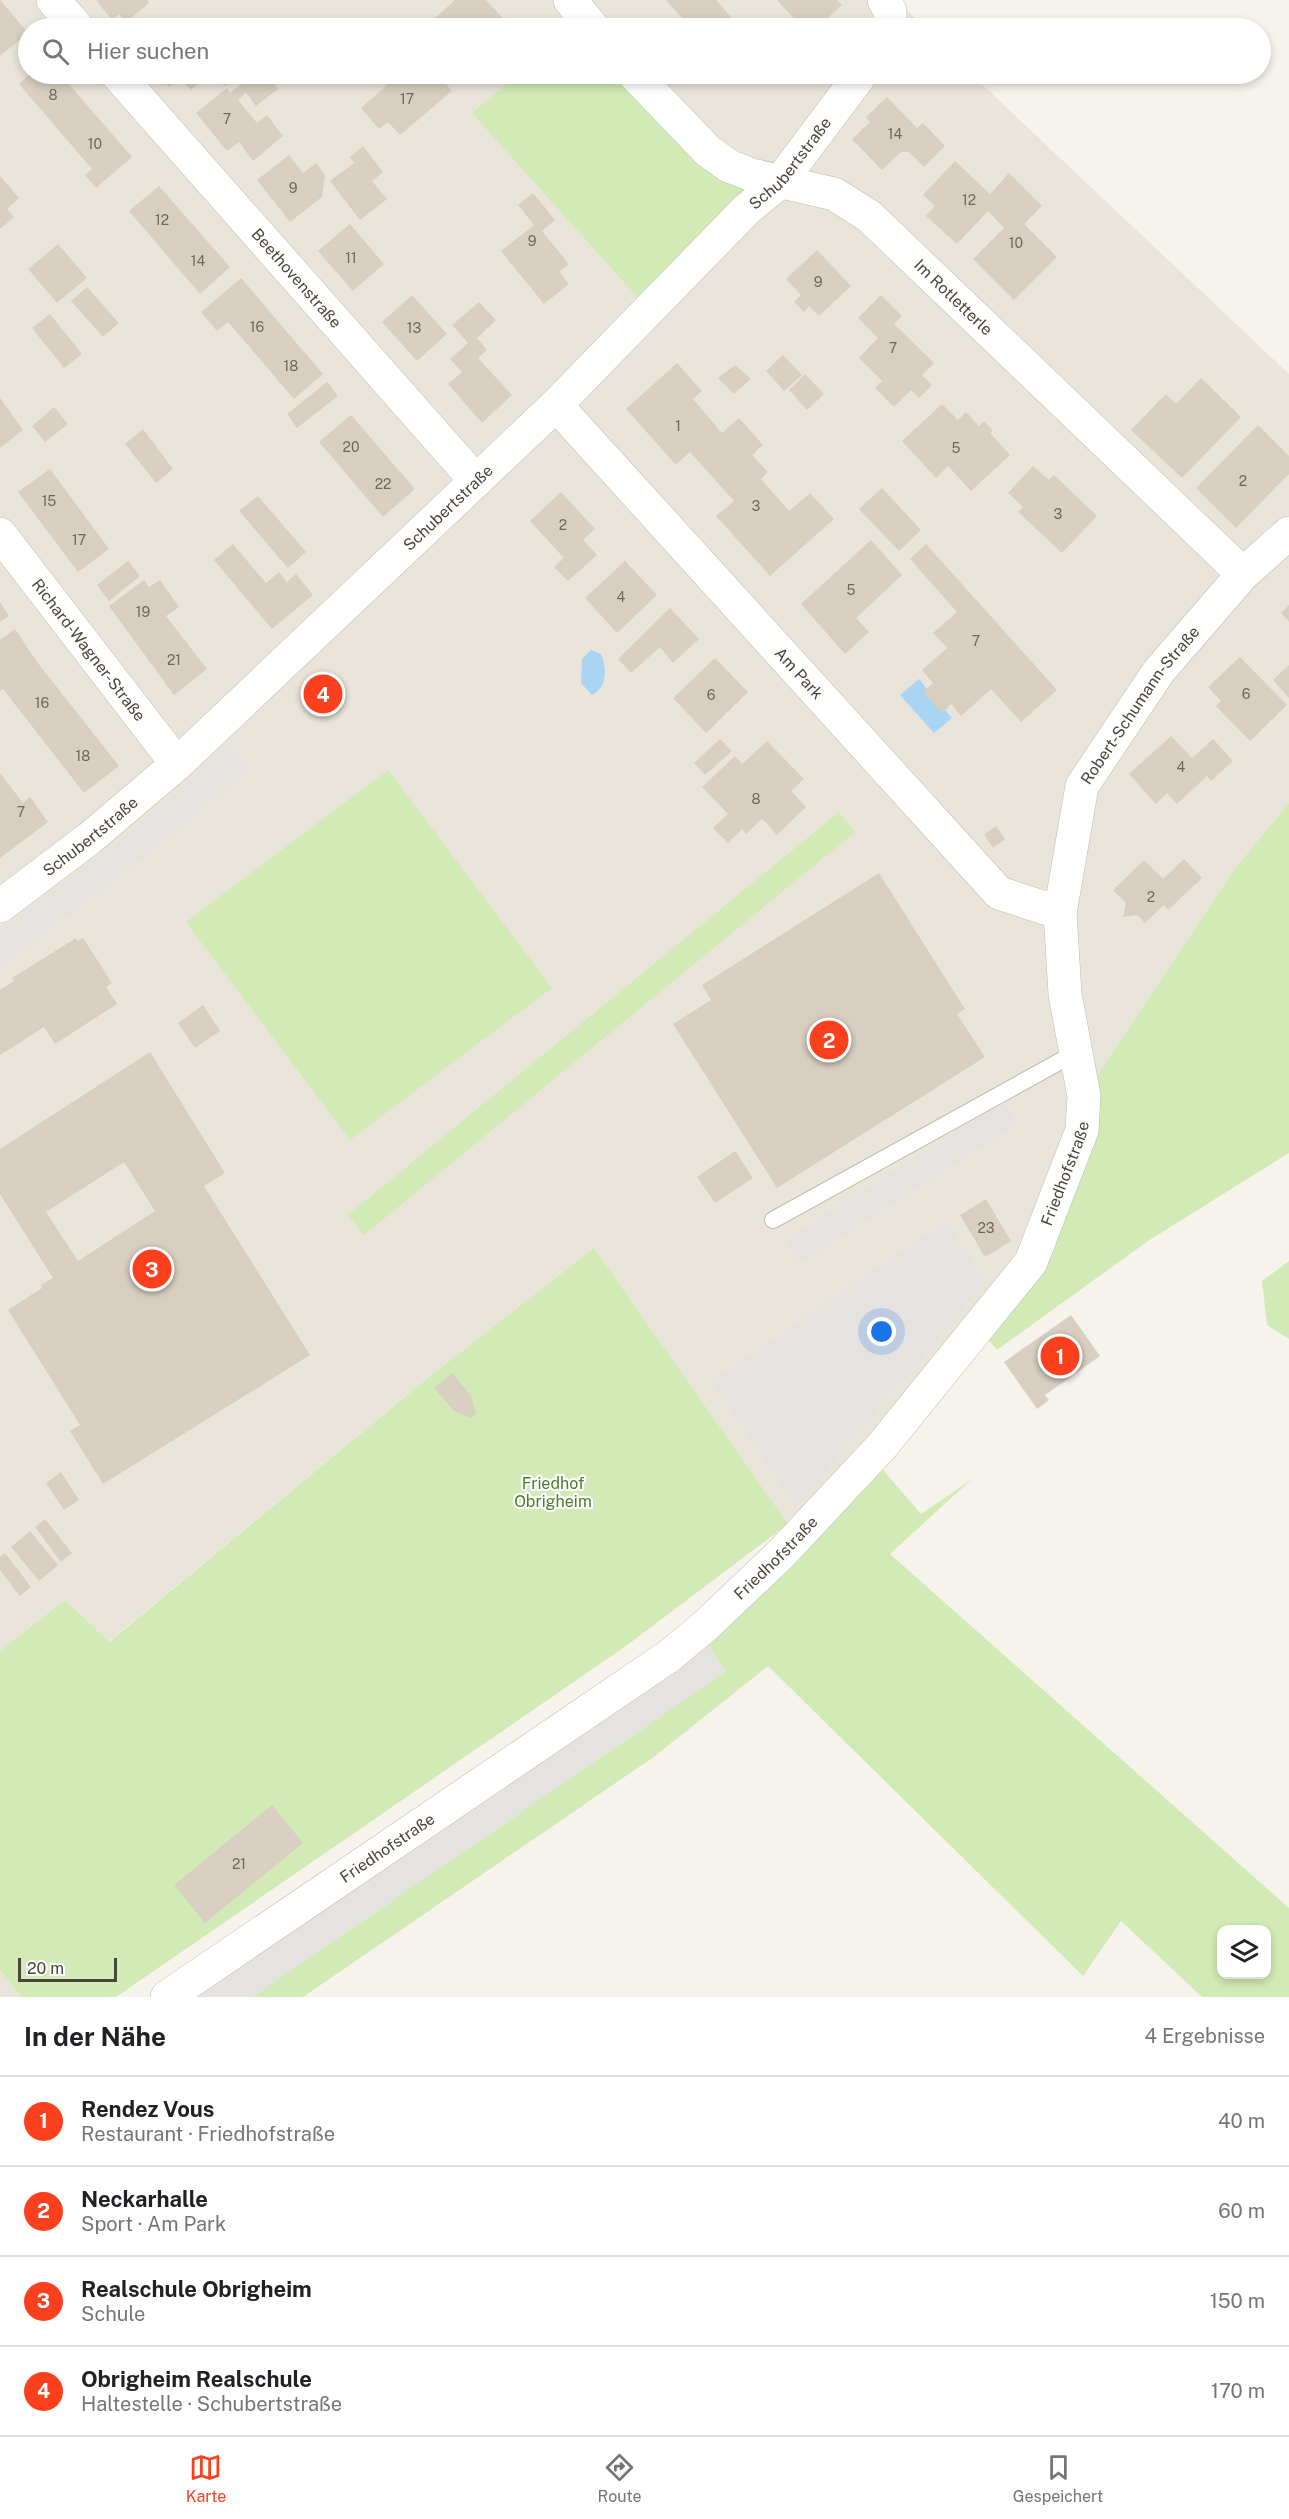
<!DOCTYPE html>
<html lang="de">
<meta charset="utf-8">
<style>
:root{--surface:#fff;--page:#f6f6f6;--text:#202124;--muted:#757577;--line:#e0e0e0;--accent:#fc3f1d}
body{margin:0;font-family:"Public Sans",sans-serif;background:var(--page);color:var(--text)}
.controls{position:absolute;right:18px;bottom:18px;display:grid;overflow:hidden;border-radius:12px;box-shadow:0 3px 9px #0003}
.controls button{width:54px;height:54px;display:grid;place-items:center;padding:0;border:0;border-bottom:2px solid var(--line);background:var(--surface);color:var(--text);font:30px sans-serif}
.scale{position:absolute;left:18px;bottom:15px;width:99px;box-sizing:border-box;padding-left:6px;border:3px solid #4b4439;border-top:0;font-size:16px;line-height:21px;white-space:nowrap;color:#4b4439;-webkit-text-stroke:4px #fff;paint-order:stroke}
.you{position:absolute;left:882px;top:1332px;width:21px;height:21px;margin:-15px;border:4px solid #fff;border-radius:50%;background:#1a73e8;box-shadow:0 0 0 9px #1a73e833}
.badge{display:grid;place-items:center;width:39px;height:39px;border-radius:50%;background:var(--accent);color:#fff;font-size:20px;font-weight:700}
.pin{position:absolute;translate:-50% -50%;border:3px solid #fff;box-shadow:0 2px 6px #0006}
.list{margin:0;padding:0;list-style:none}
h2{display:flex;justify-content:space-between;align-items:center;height:78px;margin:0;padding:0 24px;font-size:26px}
h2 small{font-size:20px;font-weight:400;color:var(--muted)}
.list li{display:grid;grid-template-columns:39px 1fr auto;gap:18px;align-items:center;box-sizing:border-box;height:90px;padding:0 24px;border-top:2px solid var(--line)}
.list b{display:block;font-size:22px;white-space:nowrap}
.list p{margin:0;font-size:20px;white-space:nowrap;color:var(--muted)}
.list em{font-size:20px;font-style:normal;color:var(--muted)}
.icon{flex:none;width:33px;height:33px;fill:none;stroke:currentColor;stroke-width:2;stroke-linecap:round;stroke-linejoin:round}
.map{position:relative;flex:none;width:1289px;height:1997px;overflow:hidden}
.search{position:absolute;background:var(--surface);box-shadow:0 3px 9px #0003;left:18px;right:18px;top:18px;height:66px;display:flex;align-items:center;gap:15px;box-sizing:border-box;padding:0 21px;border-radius:33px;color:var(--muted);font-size:22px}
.sheet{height:438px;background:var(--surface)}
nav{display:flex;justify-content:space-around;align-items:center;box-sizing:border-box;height:84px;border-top:2px solid var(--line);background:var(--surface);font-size:16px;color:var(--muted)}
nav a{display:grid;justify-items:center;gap:3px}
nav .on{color:var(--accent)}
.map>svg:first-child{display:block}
.residential{fill:#eae5da}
.green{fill:#d2eab5;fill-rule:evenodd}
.parking{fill:#e5e3e0}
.water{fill:#a9d4f2}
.building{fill:#d8cfc1;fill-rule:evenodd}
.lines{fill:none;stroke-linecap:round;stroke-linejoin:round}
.lane-casing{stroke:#c2bbae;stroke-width:18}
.street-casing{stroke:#c2bbae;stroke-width:34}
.lane{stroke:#fff;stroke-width:16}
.street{stroke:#fff;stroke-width:33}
.labels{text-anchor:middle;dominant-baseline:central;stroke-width:4.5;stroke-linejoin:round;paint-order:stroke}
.number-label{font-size:14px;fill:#6e675b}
.street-label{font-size:16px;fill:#4b4439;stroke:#fff}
.park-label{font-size:16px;fill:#4a7f2a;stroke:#fff}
</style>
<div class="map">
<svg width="1289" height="1997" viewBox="0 0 1289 1997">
<rect width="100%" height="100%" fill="#f6f3ec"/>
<g class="residential">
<polygon points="0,0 899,0 923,28 28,28 28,74 971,74 1289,374 1289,803 1237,866 1023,1302 788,1524 594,1248 429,1377 108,1642 65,1600 0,1651"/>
<polygon points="0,1970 22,1997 0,1997"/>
</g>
<g class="green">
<polygon points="519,74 634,74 648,89 780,182 649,310 472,113"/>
<polygon points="388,770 552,988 350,1140 186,922"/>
<polygon points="1289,803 1289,1153 1148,1241 997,1350 978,1328 1031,1262 1084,1096 1237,866"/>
<polygon points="839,812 855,832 364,1235 348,1215"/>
<polygon points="594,1248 788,1524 626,1646 116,1997 22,1997 0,1970 0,1651 65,1600 109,1642 429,1377"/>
<polygon points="1289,1261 1289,1339 1267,1325 1262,1281"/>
<path d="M877 1463 921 1514 972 1479 890 1554 1289 1908V1997H1202L1121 1921 1083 1976 768 1666 655 1756 303 1997H252L725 1672 700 1631ZM1222 1930H1266V1974H1222Z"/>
</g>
<g class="parking">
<polygon points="232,746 250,768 177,831 0,968 0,932 110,848"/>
<polygon points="1004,1101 1018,1124 800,1263 785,1240"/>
<polygon points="945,1221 987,1281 795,1508 712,1381"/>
<polygon points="700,1631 726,1672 252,1997 167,1997"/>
</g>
<g class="water">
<path d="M591 650 601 654C607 668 607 688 592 695L581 683 582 659Z"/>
<polygon points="919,679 927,689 924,692 942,713 945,710 952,718 934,733 900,695"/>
</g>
<g class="building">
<polygon points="0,0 28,33 0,56"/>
<polygon points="96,0 147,0 149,3 126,22 119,14 112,20"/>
<polygon points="455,0 486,0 512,28 442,28 434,19"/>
<polygon points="666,0 716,0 736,23 729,28 674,28 684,20"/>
<polygon points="777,0 837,0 842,5 817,28 803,28"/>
<polygon points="168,18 176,28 156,28"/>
<polygon points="230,20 236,28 220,28"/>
<polygon points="30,74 60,74 132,157 96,188 85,175 92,169 19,84"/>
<polygon points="158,74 210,74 191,90 180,78 169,87"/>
<polygon points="214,74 240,74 225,86"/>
<polygon points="254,74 266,74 278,89 256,106 246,93 238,100 257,123 267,115 283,136 253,161 239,142 227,151 196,113 227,88 230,93"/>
<polygon points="388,74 438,74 452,91 400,135 388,122 379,129 361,108 387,85 382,79"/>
<polygon points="887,97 917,128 923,123 945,146 924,167 909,152 901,152 882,170 852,139 870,122 866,117"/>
<polygon points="363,146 383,172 372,181 387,199 360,220 330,181 354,163 350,157"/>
<polygon points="289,155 303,173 316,163 325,175 322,197 290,222 257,180"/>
<polygon points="955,161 990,194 1009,173 1042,206 1024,224 1057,257 1014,300 973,259 1004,228 988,211 957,244 926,216 935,206 923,195"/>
<polygon points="0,176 19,198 7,209 14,217 0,229"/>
<polygon points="159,186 230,267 200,294 129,211"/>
<polygon points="533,193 555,220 542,231 569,264 559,272 569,284 544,304 501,251 534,225 518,205"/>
<polygon points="350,224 384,264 353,291 318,251"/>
<polygon points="58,244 87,278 57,303 28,269"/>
<polygon points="817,250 851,286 819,316 809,306 804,312 794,302 801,295 786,279"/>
<polygon points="241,278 323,374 294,399 228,322 217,331 201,312"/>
<polygon points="87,287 119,323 103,337 71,301"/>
<polygon points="412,295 447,334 417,361 382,322"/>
<polygon points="881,295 902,316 894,324 934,363 922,375 932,385 919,398 911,390 894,407 875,388 882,381 859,358 878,338 858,318"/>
<polygon points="479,302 496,320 477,338 487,350 478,358 512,395 482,423 448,384 462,372 450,359 468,343 452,325"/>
<polygon points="50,314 82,354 64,368 32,328"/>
<polygon points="783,355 802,375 784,391 766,371"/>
<polygon points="677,363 702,391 693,399 722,433 739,418 763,445 752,455 768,472 761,479 789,511 810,493 834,519 770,576 716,516 734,501 690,452 676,465 626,409"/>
<polygon points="735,365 751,379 734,394 718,378"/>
<polygon points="805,374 824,394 807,410 789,390"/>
<polygon points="1201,378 1241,417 1182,478 1131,430 1166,394 1176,404"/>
<polygon points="327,382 338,396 297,428 287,414"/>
<polygon points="0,398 23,430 0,448"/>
<polygon points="942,404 958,420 966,412 979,426 984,421 993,431 990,433 1010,455 971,491 948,466 936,478 902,441"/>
<polygon points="54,407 68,424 45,442 32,426"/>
<polygon points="351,415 415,489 383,517 319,442"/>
<polygon points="1258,425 1289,456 1289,474 1236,528 1196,488"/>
<polygon points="143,429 173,469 156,483 125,444"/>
<polygon points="1033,466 1049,480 1054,475 1097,516 1062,553 1018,512 1023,507 1008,493"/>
<polygon points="50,469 109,549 78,572 18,492"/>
<polygon points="882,488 921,530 899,551 859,509"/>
<polygon points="561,492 595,529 583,540 597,555 568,581 554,567 564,558 530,521"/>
<polygon points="258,496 306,552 288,568 239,511"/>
<polygon points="871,540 902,575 856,618 869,632 845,654 801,604"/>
<polygon points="233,544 266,583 279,572 287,582 296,574 313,595 272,629 214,560"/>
<polygon points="926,544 1057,690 1021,722 991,689 961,716 951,704 942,713 923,692 933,683 922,670 947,648 933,633 957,612 910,559"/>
<polygon points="128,561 140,576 109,601 97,585"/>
<polygon points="625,561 657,595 617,633 585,598"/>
<polygon points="144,580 149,587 160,580 179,607 166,616 207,669 174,695 109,606"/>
<polygon points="0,602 9,616 0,622"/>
<polygon points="1289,605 1289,622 1281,613"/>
<polygon points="670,608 699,639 673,663 660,647 631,673 618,659"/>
<polygon points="15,629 37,662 119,766 84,793 3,689 0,691 0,640"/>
<polygon points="1240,657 1287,705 1250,741 1216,706 1221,701 1208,687"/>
<polygon points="715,658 748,692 706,733 673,698"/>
<polygon points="1289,665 1289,698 1273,680"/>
<polygon points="1171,736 1192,758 1213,739 1233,761 1211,781 1207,776 1177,804 1167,793 1156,804 1129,774"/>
<polygon points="720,739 732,751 705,775 694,763"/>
<polygon points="767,741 804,779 791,791 806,807 777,835 762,819 746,834 742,829 728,843 713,828 728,814 702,787 735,756 742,764"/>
<polygon points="0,773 23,803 30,797 48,822 0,858"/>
<polygon points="996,826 1005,839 993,848 984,834"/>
<polygon points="1184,859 1202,878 1168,910 1164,905 1145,923 1137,915 1123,917 1126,903 1113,890 1144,860 1163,879"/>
<polygon points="879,873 965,1009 957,1014 985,1057 777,1188 673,1024 711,1000 702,985"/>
<polygon points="76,938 77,941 83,938 112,983 106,987 117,1004 55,1044 44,1027 0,1055 0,990 14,981 12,978"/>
<polygon points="203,1005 220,1031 195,1048 178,1023"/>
<path d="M150 1052 225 1173 204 1186 310 1355 103 1484 70 1431 80 1425 8 1310 42 1288 41 1285 53 1278 0 1194V1149ZM124 1162 155 1211 78 1261 46 1212Z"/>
<polygon points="735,1151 753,1178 715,1203 697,1177"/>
<polygon points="986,1199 1011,1241 985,1257 960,1215"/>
<polygon points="1071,1315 1100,1356 1045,1395 1049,1400 1037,1409 1004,1362"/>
<polygon points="452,1373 471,1396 476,1414 470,1418 454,1411 434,1388"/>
<polygon points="61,1472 79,1500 64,1510 46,1483"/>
<polygon points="45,1519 72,1553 61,1562 35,1527"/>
<polygon points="30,1531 58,1565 39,1581 11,1547"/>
<polygon points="5,1553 31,1587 20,1596 0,1570 0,1557"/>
<polygon points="272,1805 303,1843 205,1923 174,1885"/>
</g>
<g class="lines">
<defs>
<polyline id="lane" points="773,1220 1075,1053"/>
<g id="street">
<polyline points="53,0 78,28"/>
<polyline points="570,0 593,28"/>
<polyline points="884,0 890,11 890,28"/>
<path id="s1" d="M117 74 476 481"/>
<path id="s2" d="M634 74 708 151 729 166 752 175 834 194 869 216 1243 574"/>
<path id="s3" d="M556 405 999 893 1060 913"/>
<path id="s4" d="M0 534 177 764"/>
<path id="s5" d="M0 906 90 838 177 764 556 405 747 209 780 182 861 74"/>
<path id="s6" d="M167 1997 669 1656 704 1627 781 1554 882 1446 1031 1262 1082 1130 1084 1096 1065 994 1060 913 1082 786 1159 671 1243 574 1289 533"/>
</g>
</defs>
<use href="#lane" class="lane-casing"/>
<use href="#street" class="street-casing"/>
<use href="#lane" class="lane"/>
<use href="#street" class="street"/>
</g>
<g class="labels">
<g class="number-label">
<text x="53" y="95">8</text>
<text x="407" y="99">17</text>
<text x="227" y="119">7</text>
<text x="895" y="134">14</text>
<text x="95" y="144">10</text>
<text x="293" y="188">9</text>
<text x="969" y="200">12</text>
<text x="162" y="220">12</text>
<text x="532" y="241">9</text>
<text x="1016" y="243">10</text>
<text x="351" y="258">11</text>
<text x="198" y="261">14</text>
<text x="818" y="282">9</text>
<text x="257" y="327">16</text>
<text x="414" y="328">13</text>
<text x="893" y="348">7</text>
<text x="291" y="366">18</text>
<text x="678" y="426">1</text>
<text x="351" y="447">20</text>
<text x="956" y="448">5</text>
<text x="1243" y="481">2</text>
<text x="383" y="484">22</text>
<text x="49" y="501">15</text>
<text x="756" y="506">3</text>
<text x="1058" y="514">3</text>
<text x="563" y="525">2</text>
<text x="79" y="540">17</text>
<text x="851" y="590">5</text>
<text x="621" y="597">4</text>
<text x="143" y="612">19</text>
<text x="976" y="641">7</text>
<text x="174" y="660">21</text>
<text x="1246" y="694">6</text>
<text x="711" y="695">6</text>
<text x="42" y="703">16</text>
<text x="83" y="756">18</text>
<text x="1181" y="767">4</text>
<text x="756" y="799">8</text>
<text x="21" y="812">7</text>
<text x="1151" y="897">2</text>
<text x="986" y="1228">23</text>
<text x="239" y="1864">21</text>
</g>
<g class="street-label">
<text stroke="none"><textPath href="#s5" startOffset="1086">Schubertstraße</textPath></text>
<text stroke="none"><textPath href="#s1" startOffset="272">Beethovenstraße</textPath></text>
<text stroke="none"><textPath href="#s2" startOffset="400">Im Rotletterle</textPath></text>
<text stroke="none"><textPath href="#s5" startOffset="600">Schubertstraße</textPath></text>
<text stroke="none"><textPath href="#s4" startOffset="146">Richard-Wagner-Straße</textPath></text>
<text stroke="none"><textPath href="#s3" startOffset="362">Am Park</textPath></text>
<text stroke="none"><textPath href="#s6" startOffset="1732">Robert-Schumann-Straße</textPath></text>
<text stroke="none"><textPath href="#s5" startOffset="114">Schubertstraße</textPath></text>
<text stroke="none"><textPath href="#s6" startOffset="1238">Friedhofstraße</textPath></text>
<text stroke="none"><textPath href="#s6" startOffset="752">Friedhofstraße</textPath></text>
<text stroke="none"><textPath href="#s6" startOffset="266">Friedhofstraße</textPath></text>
</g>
<g class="park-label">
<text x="553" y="1483">Friedhof<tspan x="553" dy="18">Obrigheim</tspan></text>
</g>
</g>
</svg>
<div class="controls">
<button><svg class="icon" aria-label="layers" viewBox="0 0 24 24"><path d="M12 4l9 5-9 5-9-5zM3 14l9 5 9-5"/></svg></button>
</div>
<div class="scale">20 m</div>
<div class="you"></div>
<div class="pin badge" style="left:1060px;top:1356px">1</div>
<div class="pin badge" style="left:829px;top:1040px">2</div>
<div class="pin badge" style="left:152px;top:1269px">3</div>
<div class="pin badge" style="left:323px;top:694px">4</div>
<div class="search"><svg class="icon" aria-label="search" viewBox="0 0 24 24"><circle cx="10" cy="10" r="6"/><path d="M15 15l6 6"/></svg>Hier suchen</div>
</div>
<section class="sheet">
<h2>In der Nähe<small>4 Ergebnisse</small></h2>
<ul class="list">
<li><span class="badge">1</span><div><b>Rendez Vous</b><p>Restaurant · Friedhofstraße</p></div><em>40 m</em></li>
<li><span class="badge">2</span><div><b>Neckarhalle</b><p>Sport · Am Park</p></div><em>60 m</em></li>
<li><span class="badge">3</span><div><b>Realschule Obrigheim</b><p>Schule</p></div><em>150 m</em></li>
<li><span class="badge">4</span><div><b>Obrigheim Realschule</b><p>Haltestelle · Schubertstraße</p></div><em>170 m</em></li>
</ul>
</section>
<nav>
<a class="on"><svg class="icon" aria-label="map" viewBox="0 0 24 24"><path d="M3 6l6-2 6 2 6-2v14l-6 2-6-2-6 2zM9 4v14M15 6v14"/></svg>Karte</a>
<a><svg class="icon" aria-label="directions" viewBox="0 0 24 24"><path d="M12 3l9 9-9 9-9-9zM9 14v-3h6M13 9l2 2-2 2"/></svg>Route</a>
<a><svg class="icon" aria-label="saved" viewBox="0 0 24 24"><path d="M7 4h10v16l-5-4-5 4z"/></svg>Gespeichert</a>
</nav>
